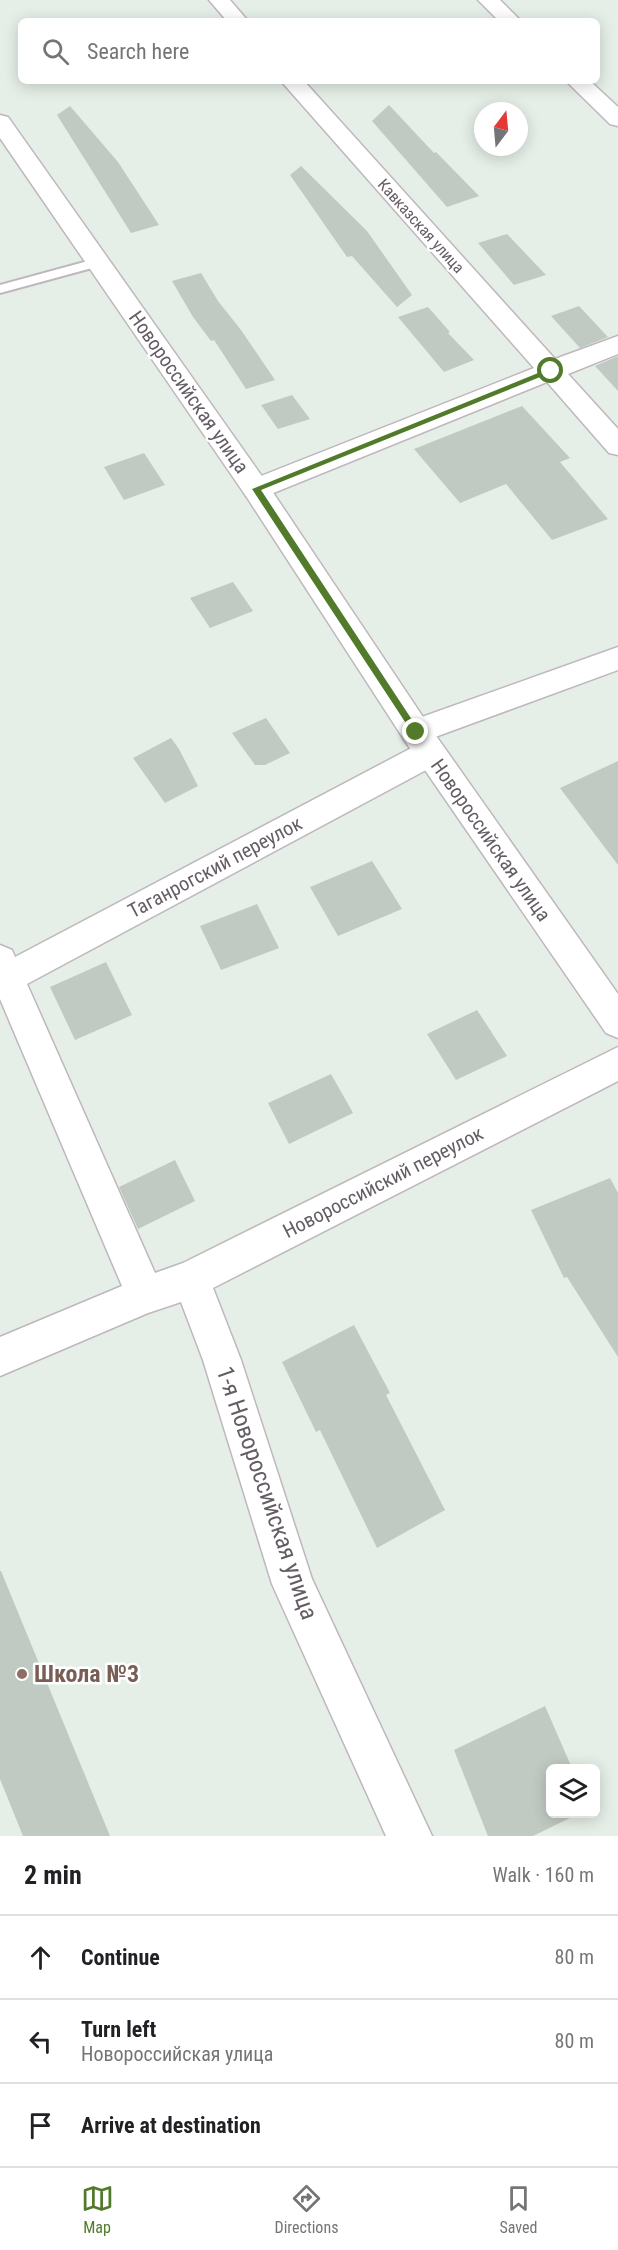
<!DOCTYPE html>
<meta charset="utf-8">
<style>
:root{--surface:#fff;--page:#f2f2f2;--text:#202124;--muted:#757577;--line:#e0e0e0;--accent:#517b2a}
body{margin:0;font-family:"Roboto Condensed",sans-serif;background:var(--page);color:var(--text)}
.controls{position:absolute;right:18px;bottom:18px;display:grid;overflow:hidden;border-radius:9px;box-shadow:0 3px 15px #0003}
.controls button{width:54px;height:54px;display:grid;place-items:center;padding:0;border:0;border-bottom:2px solid var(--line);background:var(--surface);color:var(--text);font:30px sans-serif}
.compass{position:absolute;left:474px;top:102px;width:54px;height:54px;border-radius:50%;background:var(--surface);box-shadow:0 3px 15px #0003;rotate:16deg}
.stop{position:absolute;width:18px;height:18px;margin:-14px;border:4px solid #517b2a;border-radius:50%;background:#fff}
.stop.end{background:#517b2a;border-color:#fff;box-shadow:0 2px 6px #0008}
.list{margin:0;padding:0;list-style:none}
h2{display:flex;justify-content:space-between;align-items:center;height:78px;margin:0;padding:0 24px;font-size:26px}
h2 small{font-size:20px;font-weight:400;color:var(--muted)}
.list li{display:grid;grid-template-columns:39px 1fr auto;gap:18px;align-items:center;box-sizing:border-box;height:84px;padding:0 24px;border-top:2px solid var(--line)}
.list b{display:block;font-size:22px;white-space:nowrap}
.list p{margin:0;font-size:20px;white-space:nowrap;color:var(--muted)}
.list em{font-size:20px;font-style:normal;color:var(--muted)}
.icon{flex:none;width:33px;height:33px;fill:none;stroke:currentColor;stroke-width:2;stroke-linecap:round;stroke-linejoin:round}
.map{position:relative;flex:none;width:618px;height:1836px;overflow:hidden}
.search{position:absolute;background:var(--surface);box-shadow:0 3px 15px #0003;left:18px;right:18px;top:18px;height:66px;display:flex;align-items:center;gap:15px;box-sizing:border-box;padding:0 21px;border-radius:9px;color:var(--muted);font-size:22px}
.sheet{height:330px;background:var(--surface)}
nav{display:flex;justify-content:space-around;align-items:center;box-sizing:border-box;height:84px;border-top:2px solid var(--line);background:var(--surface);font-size:16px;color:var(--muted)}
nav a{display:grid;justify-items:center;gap:3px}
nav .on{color:var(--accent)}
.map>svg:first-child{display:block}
.building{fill:#c1cac2}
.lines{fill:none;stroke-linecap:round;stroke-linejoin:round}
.service-casing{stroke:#bfb7be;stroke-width:4}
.minor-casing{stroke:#bfb7be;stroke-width:3}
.tertiary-casing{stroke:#bfb7be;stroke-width:3}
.service{fill:#fff;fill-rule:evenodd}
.minor{fill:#fff;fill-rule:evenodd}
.tertiary{fill:#fff;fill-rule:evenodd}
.route{fill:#517b2a}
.education-dot{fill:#8d6e63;stroke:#fff;stroke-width:2}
.labels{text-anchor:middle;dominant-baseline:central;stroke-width:5;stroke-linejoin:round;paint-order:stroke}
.far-street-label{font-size:16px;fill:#655d65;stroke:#fff}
.street-label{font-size:20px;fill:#655d65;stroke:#fff}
.near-street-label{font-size:24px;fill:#655d65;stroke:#fff}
.near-education-label{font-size:24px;font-weight:bold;fill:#785e54;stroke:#fff;text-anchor:start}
</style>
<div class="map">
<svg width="618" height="1836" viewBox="0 0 618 1836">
<rect width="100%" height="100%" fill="#e5efe7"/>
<g class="building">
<polygon points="389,105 434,153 436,152 479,196 447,207 372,121"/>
<polygon points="70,106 118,162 159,225 131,233 57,115"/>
<polygon points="301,166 367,231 412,295 397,307 352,256 347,257 290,175"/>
<polygon points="507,234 546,275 514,285 478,243"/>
<polygon points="201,273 218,301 241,330 275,380 246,389 214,340 211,341 193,317 172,281"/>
<polygon points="579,306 608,337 580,348 551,316"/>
<polygon points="428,307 450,332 448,333 474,360 444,372 398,317"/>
<polygon points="618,356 618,391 595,366"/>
<polygon points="292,395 310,419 278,429 261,405"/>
<polygon points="522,406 570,458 560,462 608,519 552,540 506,484 460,503 414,449"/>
<polygon points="144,453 165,485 124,500 104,467"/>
<polygon points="233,582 253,611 210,628 190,598"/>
<polygon points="266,718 290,753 265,765 255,765 232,733"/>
<polygon points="171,738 179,749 198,786 165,803 133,758"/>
<polygon points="618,761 618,865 560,788"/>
<polygon points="372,861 402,909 338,936 310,887"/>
<polygon points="257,904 279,948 221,970 200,926"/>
<polygon points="106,962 132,1015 75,1040 50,987"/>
<polygon points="477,1010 507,1056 456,1080 427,1034"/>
<polygon points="331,1074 353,1113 289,1144 268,1103"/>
<polygon points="175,1160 195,1201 138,1229 119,1187"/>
<polygon points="610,1178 618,1193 618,1357 567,1277 564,1278 531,1210"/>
<polygon points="354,1325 390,1393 386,1395 445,1510 377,1548 320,1430 316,1432 282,1362"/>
<polygon points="0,1571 1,1571 110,1836 23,1836 0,1779"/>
<polygon points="545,1706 572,1768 550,1768 550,1814 578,1814 533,1836 488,1836 454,1750"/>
</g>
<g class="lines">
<defs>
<polygon id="service" points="99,258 103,259 103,265 0,293 0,285"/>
<g id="minor">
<polygon points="209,0 230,0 248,21 227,21"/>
<polygon points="478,0 500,0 521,21 499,21"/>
<polygon points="281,81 304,81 555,359 618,336 618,354 568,374 618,429 618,455 609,453 547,382 266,496 256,499 246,496 242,489 246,482 534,368"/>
<polygon points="566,81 590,81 618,107 618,126 610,124"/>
<polygon points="618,647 618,670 416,744 405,741 401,732 405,723"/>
<polygon points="430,741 441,744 445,753 441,762 27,984 155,1273 183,1263 618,1047 618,1081 213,1288 241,1360 312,1579 432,1836 386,1836 272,1584 203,1360 181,1302 148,1313 0,1376 0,1337 122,1286 0,999 0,945 12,950 15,957 419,744"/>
</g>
<polygon id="tertiary" points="0,115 8,117 266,482 427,723 618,994 618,1038 606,1033 405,741 246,496 0,138"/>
</defs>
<use href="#service" class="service-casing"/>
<use href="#minor" class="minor-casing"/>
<use href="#tertiary" class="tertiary-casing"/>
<use href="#service" class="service"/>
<use href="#minor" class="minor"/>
<use href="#tertiary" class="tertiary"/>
</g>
<polygon class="route" points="548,369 555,371 261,490 420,732 416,735 413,734 252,489"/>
<circle class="education-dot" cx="22" cy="1674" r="6"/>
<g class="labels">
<g class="far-street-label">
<text transform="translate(421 226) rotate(48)">Кавказская улица</text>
</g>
<g class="street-label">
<text transform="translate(189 392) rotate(55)">Новороссийская улица</text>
<text transform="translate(491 840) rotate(55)">Новороссийская улица</text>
<text transform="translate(215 867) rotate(-28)">Таганрогский переулок</text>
<text transform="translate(383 1182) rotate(-27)">Новороссийский переулок</text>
</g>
<g class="near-street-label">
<text transform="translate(267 1493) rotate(71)">1-я Новороссийская улица</text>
</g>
<g class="near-education-label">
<text x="34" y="1674">Школа №3</text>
</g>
</g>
</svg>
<div class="controls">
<button><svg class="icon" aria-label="layers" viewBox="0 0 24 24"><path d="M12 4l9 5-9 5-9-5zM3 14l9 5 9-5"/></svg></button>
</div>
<svg class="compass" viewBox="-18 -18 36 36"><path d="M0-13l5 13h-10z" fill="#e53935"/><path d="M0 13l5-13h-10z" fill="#757577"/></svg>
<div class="stop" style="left:551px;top:371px"></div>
<div class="stop end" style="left:416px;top:732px"></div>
<div class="search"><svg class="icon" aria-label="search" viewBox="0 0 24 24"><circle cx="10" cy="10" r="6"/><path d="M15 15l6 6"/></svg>Search here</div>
</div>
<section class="sheet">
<h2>2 min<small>Walk · 160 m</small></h2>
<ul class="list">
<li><svg class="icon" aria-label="ahead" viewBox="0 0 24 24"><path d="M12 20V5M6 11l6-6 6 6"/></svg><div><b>Continue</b></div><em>80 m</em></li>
<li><svg class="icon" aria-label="left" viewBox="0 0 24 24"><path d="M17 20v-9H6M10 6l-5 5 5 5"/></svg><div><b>Turn left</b><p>Новороссийская улица</p></div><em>80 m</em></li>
<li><svg class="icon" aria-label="arrive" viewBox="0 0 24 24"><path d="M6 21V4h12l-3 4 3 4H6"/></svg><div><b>Arrive at destination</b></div></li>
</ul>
</section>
<nav>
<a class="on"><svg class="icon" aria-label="map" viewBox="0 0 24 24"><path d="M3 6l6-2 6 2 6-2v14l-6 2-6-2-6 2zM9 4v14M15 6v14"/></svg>Map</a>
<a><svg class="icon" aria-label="directions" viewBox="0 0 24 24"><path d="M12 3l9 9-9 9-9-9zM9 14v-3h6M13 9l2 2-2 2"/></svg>Directions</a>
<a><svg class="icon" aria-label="saved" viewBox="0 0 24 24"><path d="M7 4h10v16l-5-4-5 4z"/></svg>Saved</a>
</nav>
